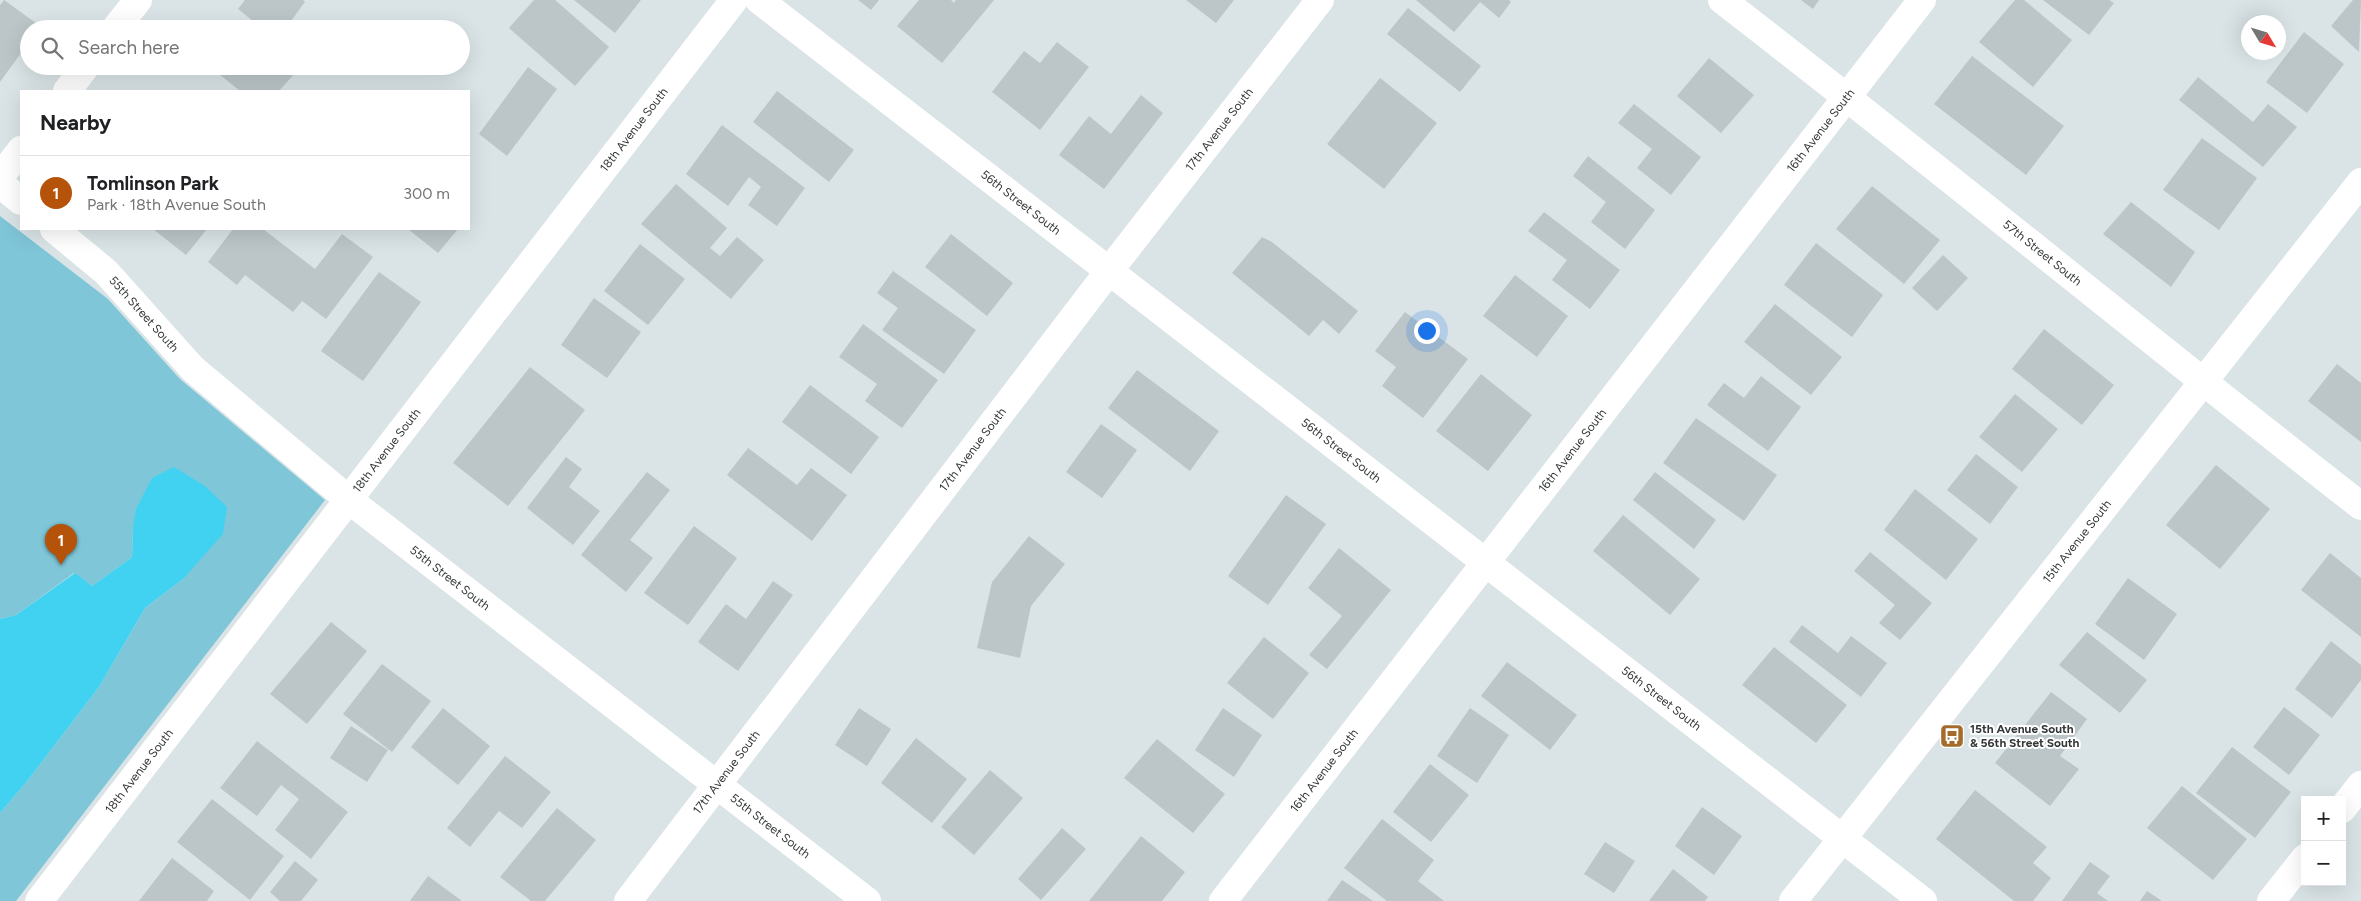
<!DOCTYPE html>
<meta charset="utf-8">
<style>
:root{--surface:#fff;--page:#f2f2f2;--text:#202124;--muted:#757577;--line:#e0e0e0;--accent:#b45309}
body{margin:0;font-family:Figtree,sans-serif;background:var(--page);color:var(--text)}
.controls{position:absolute;right:15px;bottom:15px;display:grid;overflow:hidden;border-radius:0px;box-shadow:0 5px 20px #0002}
.controls button{width:45px;height:45px;display:grid;place-items:center;padding:0;border:0;border-bottom:1px solid var(--line);background:var(--surface);color:var(--text);font:25px sans-serif}
.compass{position:absolute;left:2241px;top:15px;width:45px;height:45px;border-radius:50%;background:var(--surface);box-shadow:0 5px 20px #0002;rotate:128deg}
.you{position:absolute;left:1426px;top:330px;width:18px;height:18px;margin:-12px;border:4px solid #fff;border-radius:50%;background:#1a73e8;box-shadow:0 0 0 8px #1a73e833}
.badge{display:grid;place-items:center;width:32px;height:32px;border-radius:50%;background:var(--accent);color:#fff;font-size:16px;font-weight:700}
.pin{position:absolute;translate:-50% -41px;filter:drop-shadow(0 1px 2px #0008)}
.pin::after{content:'';position:absolute;top:26px;width:18px;height:15px;background:inherit;clip-path:polygon(0 0,100% 0,50% 100%)}
.list{margin:0;padding:0;list-style:none}
h2{display:flex;justify-content:space-between;align-items:center;height:65px;margin:0;padding:0 20px;font-size:21px}
h2 small{font-size:16px;font-weight:400;color:var(--muted)}
.list li{display:grid;grid-template-columns:32px 1fr auto;gap:15px;align-items:center;box-sizing:border-box;height:75px;padding:0 20px;border-top:1px solid var(--line)}
.list b{display:block;font-size:19px;white-space:nowrap}
.list p{margin:0;font-size:16px;white-space:nowrap;color:var(--muted)}
.list em{font-size:16px;font-style:normal;color:var(--muted)}
.icon{flex:none;width:28px;height:28px;fill:none;stroke:currentColor;stroke-width:2;stroke-linecap:round;stroke-linejoin:round}
.map{position:relative;flex:none;width:2361px;height:901px;overflow:hidden}
.search{position:absolute;background:var(--surface);box-shadow:0 5px 20px #0002;left:20px;top:20px;width:450px;height:55px;display:flex;align-items:center;gap:12px;box-sizing:border-box;padding:0 18px;border-radius:28px;color:var(--muted);font-size:19px}
.panel{position:absolute;background:var(--surface);box-shadow:0 5px 20px #0002;left:20px;top:90px;width:450px;height:140px;border-radius:0px}
.map>svg:first-child{display:block}
.green{fill:#7fc6d8}
.water{fill:#42d2f1}
.building{fill:#bcc6c9}
.lines{fill:none;stroke-linecap:round;stroke-linejoin:round}
.minor{stroke:#fff;stroke-width:28}
.labels{text-anchor:middle;dominant-baseline:central;stroke-width:4;stroke-linejoin:round;paint-order:stroke}
.street-label{font-size:12px;fill:#333738;stroke:#fff}
.poi-label{font-size:12px;font-weight:bold;fill:#333738;stroke:#fff;text-anchor:start}
</style>
<div class="map">
<svg width="2361" height="901" viewBox="0 0 2361 901">
<rect width="100%" height="100%" fill="#dae4e7"/>
<polygon class="green" points="0,216 108,299 180,379 325,500 16,901 0,901 0,813 28,780 99,687 145,608 183,579 133,528 132,557 92,586 74,573 16,615 0,619"/>
<polygon class="water" points="174,467 205,486 227,507 223,534 183,579 145,608 99,687 28,780 0,813 0,619 16,615 75,573 92,586 132,557 133,528 136,509 152,478"/>
<g class="building">
<polygon points="4,0 40,26 38,29 29,29 29,42 0,82 0,5"/>
<polygon points="245,0 303,0 305,2 285,29 263,29 238,9"/>
<polygon points="534,0 555,0 609,47 575,86 509,28"/>
<polygon points="574,0 641,0 615,33"/>
<polygon points="858,0 879,0 871,10"/>
<polygon points="919,0 951,0 954,3 956,0 994,0 942,63 897,26"/>
<polygon points="1186,0 1234,0 1216,23"/>
<polygon points="1416,0 1509,0 1511,2 1499,18 1480,2 1454,32"/>
<polygon points="1801,0 1819,0 1813,9"/>
<polygon points="2015,0 2024,0 2072,40 2033,87 1979,42"/>
<polygon points="2043,0 2109,0 2114,3 2089,35"/>
<polygon points="2353,0 2361,0 2359,52 2331,26"/>
<polygon points="1408,8 1481,66 1460,92 1387,34"/>
<polygon points="2304,32 2344,64 2307,113 2266,82"/>
<polygon points="1057,42 1089,67 1040,130 992,92 1024,51 1040,63"/>
<polygon points="1972,56 2064,126 2026,175 1934,104"/>
<polygon points="1709,58 1754,95 1721,133 1677,96"/>
<polygon points="209,66 287,66 295,73 279,91 240,91"/>
<polygon points="528,67 557,89 507,156 479,134"/>
<polygon points="2198,77 2253,122 2268,104 2297,127 2263,167 2179,100"/>
<polygon points="1380,78 1437,123 1384,189 1327,144"/>
<polygon points="777,91 854,150 829,182 753,122"/>
<polygon points="1141,95 1163,113 1104,189 1059,155 1089,116 1111,134"/>
<polygon points="1634,104 1701,157 1671,195 1637,168 1652,149 1618,123"/>
<polygon points="722,125 805,188 777,226 748,205 761,187 749,177 728,206 686,174"/>
<polygon points="2202,138 2257,178 2219,230 2163,190"/>
<polygon points="1588,156 1655,210 1625,249 1591,222 1606,202 1573,176"/>
<polygon points="676,184 727,228 710,248 720,256 737,237 764,260 731,299 641,224"/>
<polygon points="1872,186 1940,240 1904,284 1836,229"/>
<polygon points="2131,202 2195,252 2171,287 2103,234"/>
<polygon points="1544,212 1620,270 1590,309 1552,280 1567,260 1528,231"/>
<polygon points="153,229 207,229 186,255"/>
<polygon points="233,229 263,229 315,269 342,234 373,257 326,319 302,301 293,312 245,275 237,285 208,262"/>
<polygon points="408,229 458,229 438,253"/>
<polygon points="951,234 1013,283 987,316 925,267"/>
<polygon points="1262,237 1272,242 1358,311 1339,334 1323,320 1309,336 1232,273"/>
<polygon points="1816,243 1883,295 1852,337 1784,285"/>
<polygon points="640,244 685,279 648,325 604,291"/>
<polygon points="1943,255 1968,278 1937,311 1912,288"/>
<polygon points="893,271 976,330 944,374 882,330 898,308 877,293"/>
<polygon points="379,272 421,302 363,381 321,351"/>
<polygon points="1515,275 1568,316 1537,357 1483,316"/>
<polygon points="594,298 641,332 607,378 561,345"/>
<polygon points="1775,304 1842,357 1811,395 1744,342"/>
<polygon points="1405,312 1468,359 1423,418 1382,386 1396,367 1375,351"/>
<polygon points="863,324 938,380 902,428 865,401 877,384 839,357"/>
<polygon points="2044,329 2114,385 2082,425 2012,369"/>
<polygon points="2337,364 2361,383 2361,442 2308,401"/>
<polygon points="530,367 585,410 508,506 453,463"/>
<polygon points="1137,370 1219,431 1190,471 1108,408"/>
<polygon points="1481,374 1532,415 1488,471 1436,431"/>
<polygon points="1761,376 1801,407 1768,451 1707,405 1724,383 1744,398"/>
<polygon points="810,385 879,437 851,474 782,422"/>
<polygon points="2015,394 2058,429 2022,472 1979,437"/>
<polygon points="1696,418 1777,475 1744,521 1663,463"/>
<polygon points="1101,424 1137,450 1102,498 1066,472"/>
<polygon points="748,448 797,485 811,468 847,495 812,541 727,475"/>
<polygon points="1976,454 2018,487 1990,524 1947,490"/>
<polygon points="566,457 582,469 569,487 600,511 573,545 527,508"/>
<polygon points="2216,465 2270,509 2220,569 2166,525"/>
<polygon points="647,472 670,490 630,540 653,558 626,592 581,555"/>
<polygon points="1655,472 1716,520 1694,549 1633,500"/>
<polygon points="1915,489 1978,539 1946,580 1884,530"/>
<polygon points="1286,495 1326,524 1268,605 1228,576"/>
<polygon points="1623,515 1700,579 1670,615 1593,551"/>
<polygon points="694,526 737,558 688,625 644,593"/>
<polygon points="1029,536 1065,564 1031,606 1020,658 977,648 992,582"/>
<polygon points="1339,548 1391,590 1327,669 1309,655 1342,616 1308,588"/>
<polygon points="1870,552 1932,603 1900,640 1879,623 1895,605 1854,571"/>
<polygon points="2330,553 2361,578 2361,637 2301,590"/>
<polygon points="2128,578 2177,614 2144,660 2095,624"/>
<polygon points="773,581 793,595 738,671 698,642 726,604 746,619"/>
<polygon points="331,622 367,651 307,724 270,694"/>
<polygon points="1802,625 1838,653 1851,636 1887,663 1861,697 1789,642"/>
<polygon points="2087,632 2147,680 2120,713 2059,665"/>
<polygon points="1264,637 1309,673 1273,719 1227,683"/>
<polygon points="2331,641 2361,665 2361,680 2332,718 2295,689"/>
<polygon points="1774,647 1847,705 1816,743 1742,685"/>
<polygon points="1507,662 1577,715 1550,750 1481,696"/>
<polygon points="382,664 431,701 392,752 343,714"/>
<polygon points="2051,692 2087,719 2060,756 2079,769 2050,806 1995,763"/>
<polygon points="2284,707 2320,735 2289,775 2253,747"/>
<polygon points="443,708 490,746 458,785 411,747"/>
<polygon points="859,708 891,729 867,766 835,745"/>
<polygon points="1223,708 1262,735 1234,777 1195,750"/>
<polygon points="1470,708 1509,735 1477,783 1437,756"/>
<polygon points="351,726 388,750 367,782 330,758"/>
<polygon points="916,738 967,779 932,823 881,783"/>
<polygon points="1157,739 1225,794 1193,833 1124,778"/>
<polygon points="257,741 348,812 311,859 275,830 299,799 281,785 257,816 220,788"/>
<polygon points="2232,747 2291,792 2255,838 2196,793"/>
<polygon points="505,756 551,792 522,828 499,811 470,847 447,828"/>
<polygon points="1430,764 1469,795 1431,842 1393,812"/>
<polygon points="990,770 1023,798 974,855 941,827"/>
<polygon points="2182,786 2247,839 2213,880 2147,828"/>
<polygon points="1975,790 2047,847 2033,863 2051,878 2033,901 2014,901 1936,839"/>
<polygon points="212,799 284,856 250,900 177,842"/>
<polygon points="1702,807 1742,836 1714,875 1675,846"/>
<polygon points="557,808 596,840 545,901 531,901 500,877"/>
<polygon points="1382,819 1434,860 1418,881 1444,901 1387,901 1344,868"/>
<polygon points="1062,828 1086,849 1041,900 1018,879"/>
<polygon points="1141,836 1185,872 1162,901 1089,901"/>
<polygon points="1605,842 1635,861 1614,893 1584,874"/>
<polygon points="172,858 214,891 207,901 139,901"/>
<polygon points="295,861 318,880 301,901 280,901 270,892"/>
<polygon points="2090,862 2110,876 2097,893 2108,901 2062,901"/>
<polygon points="1673,869 1708,897 1705,901 1649,901"/>
<polygon points="428,876 462,901 410,901"/>
<polygon points="1342,880 1373,901 1327,901"/>
<polygon points="2147,891 2162,901 2140,901"/>
</g>
<g class="lines">
<g class="minor">
<path id="s1" d="M759 0 1923 901"/>
<path id="s2" d="M1722 0C1937 166 2147 339 2361 506"/>
<polyline points="115,29 138,0"/>
<polyline points="67,91 86,66"/>
<polyline points="0,177 21,150"/>
<polyline points="0,184 21,201"/>
<path id="s3" d="M54 229 106 272 193 369 349 500 867 901"/>
<polyline points="2342,809 2361,785"/>
<path id="s4" d="M39 901 734 0"/>
<path id="s5" d="M628 901 1109 271 1320 0"/>
<path id="s6" d="M1223 901 1922 0"/>
<path id="s7" d="M1793 901 2361 182"/>
<polyline points="2271,901 2305,858"/>
</g>
</g>
<defs>
<symbol id="bus-square" viewBox="-11 -11 22 22"><rect x="-9" y="-9" width="18" height="18" rx="4" fill="#a56b2b" stroke="#fff"/><path d="M-5-6H5V4H4V6H2V4H-2V6H-4V4H-5ZM-3.5-4V0h7V-4ZM-3.5 1.2v1.5H-2V1.2ZM2 1.2v1.5H3.5V1.2Z" fill="#fff"/></symbol>
</defs>
<g fill-rule="evenodd">
<use href="#bus-square" x="1938" y="722" width="28" height="28"/>
</g>
<g class="labels">
<g class="street-label">
<text stroke="none"><textPath href="#s5" startOffset="972">17th Avenue South</textPath></text>
<text stroke="none"><textPath href="#s4" startOffset="974">18th Avenue South</textPath></text>
<text stroke="none"><textPath href="#s6" startOffset="975">16th Avenue South</textPath></text>
<text stroke="none"><textPath href="#s1" startOffset="331">56th Street South</textPath></text>
<text stroke="none"><textPath href="#s2" startOffset="408">57th Street South</textPath></text>
<text stroke="none"><textPath href="#s3" startOffset="124">55th Street South</textPath></text>
<text stroke="none"><textPath href="#s4" startOffset="569">18th Avenue South</textPath></text>
<text stroke="none"><textPath href="#s5" startOffset="568">17th Avenue South</textPath></text>
<text stroke="none"><textPath href="#s6" startOffset="570">16th Avenue South</textPath></text>
<text stroke="none"><textPath href="#s1" startOffset="736">56th Street South</textPath></text>
<text stroke="none"><textPath href="#s7" startOffset="458">15th Avenue South</textPath></text>
<text stroke="none"><textPath href="#s3" startOffset="529">55th Street South</textPath></text>
<text stroke="none"><textPath href="#s1" startOffset="1141">56th Street South</textPath></text>
<text stroke="none"><textPath href="#s4" startOffset="164">18th Avenue South</textPath></text>
<text stroke="none"><textPath href="#s6" startOffset="165">16th Avenue South</textPath></text>
<text stroke="none"><textPath href="#s5" startOffset="162">17th Avenue South</textPath></text>
<text stroke="none"><textPath href="#s3" startOffset="934">55th Street South</textPath></text>
</g>
<g class="poi-label">
<text x="1970" y="729">15th Avenue South<tspan x="1970" dy="14">&amp; 56th Street South</tspan></text>
</g>
</g>
</svg>
<div class="controls">
<button>+</button>
<button>−</button>
</div>
<svg class="compass" viewBox="-18 -18 36 36"><path d="M0-13l5 13h-10z" fill="#e53935"/><path d="M0 13l5-13h-10z" fill="#757577"/></svg>
<div class="you"></div>
<div class="pin badge" style="left:61px;top:565px">1</div>
<div class="search"><svg class="icon" aria-label="search" viewBox="0 0 24 24"><circle cx="10" cy="10" r="6"/><path d="M15 15l6 6"/></svg>Search here</div>
<section class="panel">
<h2>Nearby<small></small></h2>
<ul class="list">
<li><span class="badge">1</span><div><b>Tomlinson Park</b><p>Park · 18th Avenue South</p></div><em>300 m</em></li>
</ul>
</section>
</div>
